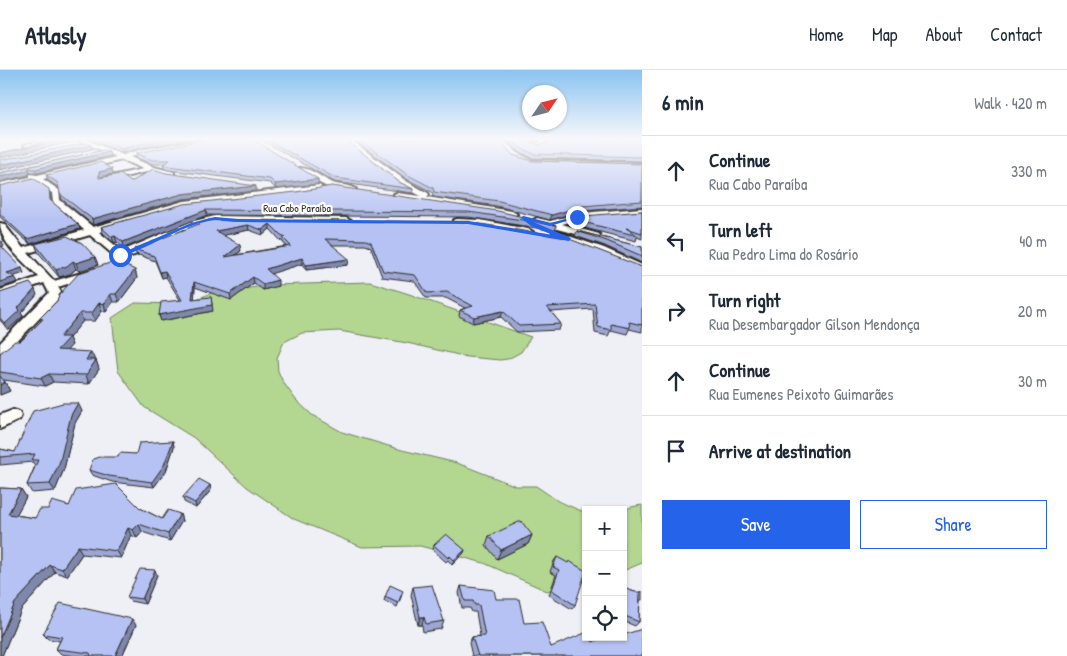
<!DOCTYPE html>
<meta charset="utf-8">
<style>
:root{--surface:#fff;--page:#f6f6f7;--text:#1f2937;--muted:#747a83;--line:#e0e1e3;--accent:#2563eb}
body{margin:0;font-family:"Patrick Hand",sans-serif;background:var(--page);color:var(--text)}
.controls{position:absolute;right:15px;bottom:15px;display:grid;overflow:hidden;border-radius:0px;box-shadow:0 1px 4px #0004}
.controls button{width:45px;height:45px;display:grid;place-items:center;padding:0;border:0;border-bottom:1px solid var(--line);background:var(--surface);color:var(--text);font:25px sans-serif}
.compass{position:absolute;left:522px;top:15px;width:45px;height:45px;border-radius:50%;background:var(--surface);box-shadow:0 1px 4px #0004;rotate:55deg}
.stop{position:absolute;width:15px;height:15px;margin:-11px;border:4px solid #2563eb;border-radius:50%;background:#fff}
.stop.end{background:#2563eb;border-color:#fff;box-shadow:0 1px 5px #0008}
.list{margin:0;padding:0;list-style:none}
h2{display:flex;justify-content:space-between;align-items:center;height:65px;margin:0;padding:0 20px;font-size:21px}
h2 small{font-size:16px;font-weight:400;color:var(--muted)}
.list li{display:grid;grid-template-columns:32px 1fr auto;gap:15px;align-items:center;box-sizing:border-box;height:70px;padding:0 20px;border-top:1px solid var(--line)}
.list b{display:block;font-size:19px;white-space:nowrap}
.list p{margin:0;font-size:16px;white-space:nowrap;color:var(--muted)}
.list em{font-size:16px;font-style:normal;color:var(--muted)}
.actions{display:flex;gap:10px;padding:15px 20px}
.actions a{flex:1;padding:11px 0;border:1px solid var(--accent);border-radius:0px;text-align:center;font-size:18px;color:var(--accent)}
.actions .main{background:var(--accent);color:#fff}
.icon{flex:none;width:28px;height:28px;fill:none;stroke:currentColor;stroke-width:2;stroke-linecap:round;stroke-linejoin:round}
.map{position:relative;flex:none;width:642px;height:586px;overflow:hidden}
header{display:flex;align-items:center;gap:30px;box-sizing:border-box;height:70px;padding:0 25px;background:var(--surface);border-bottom:1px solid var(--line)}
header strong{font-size:24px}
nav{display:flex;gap:28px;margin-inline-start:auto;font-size:18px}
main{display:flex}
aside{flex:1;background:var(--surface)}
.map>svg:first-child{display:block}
.green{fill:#b3d690;stroke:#6f805e}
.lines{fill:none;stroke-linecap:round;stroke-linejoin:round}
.minor-casing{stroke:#2b2b2b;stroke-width:4}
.minor{fill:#fdfcf7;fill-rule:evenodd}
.wall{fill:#9da7d1;stroke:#2b2b2b;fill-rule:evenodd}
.shaded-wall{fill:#7f88aa;stroke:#2b2b2b}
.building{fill:#b6c2f3;stroke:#2b2b2b;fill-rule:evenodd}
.route{fill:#2563eb}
.labels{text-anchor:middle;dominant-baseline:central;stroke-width:4.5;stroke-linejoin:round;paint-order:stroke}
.far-street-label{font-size:11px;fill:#2b2b2b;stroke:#fdfcf7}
</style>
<header>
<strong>Atlasly</strong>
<nav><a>Home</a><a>Map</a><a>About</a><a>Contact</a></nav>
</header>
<main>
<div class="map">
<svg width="642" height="586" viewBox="0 0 642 586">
<rect width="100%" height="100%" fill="#eff0f6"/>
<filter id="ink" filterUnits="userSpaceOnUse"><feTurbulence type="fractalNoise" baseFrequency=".02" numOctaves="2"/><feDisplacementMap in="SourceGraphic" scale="10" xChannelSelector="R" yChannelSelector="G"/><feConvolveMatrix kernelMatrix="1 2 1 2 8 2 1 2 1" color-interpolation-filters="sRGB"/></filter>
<g filter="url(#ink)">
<g class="green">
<polygon points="370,212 406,223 531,267 521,282 508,289 500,290 467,287 407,273 339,261 302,263 284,272 277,288 278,301 283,312 296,330 312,345 342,362 402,380 457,393 516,416 536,416 558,431 586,443 586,511 547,521 484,493 420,476 362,477 294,449 247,417 194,368 144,337 118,301 112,248 135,233 183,234 212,223 272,215"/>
<polygon points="642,435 642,493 623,501 623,441 631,437"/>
</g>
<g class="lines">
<defs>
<g id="minor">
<polygon points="44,69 57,69 27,77 24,75"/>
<path d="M76 69H85L123 85 140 80 203 69H219L130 87 154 97 174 102V106H171L151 101 102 112V108L143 99 122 90 43 109 59 120 60 130 93 157 184 131 319 115 323 118 319 121 185 137 99 162 122 181 190 152 215 146 346 148 351 151 346 154 215 152C209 153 202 154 196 156 177 163 134 192 116 187L90 165 28 183 54 211 95 199 101 202 99 204 58 217 62 224 60 227 5 284 0 286V273L49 223 44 213 0 228V220L39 207C25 193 0 174 0 153L4 154 23 178 84 160 53 133 52 123 35 111 0 119V113L30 107V104L37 105 116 87Z"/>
<polygon points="342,69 350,69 406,111 428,123 429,125 427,127 512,141 517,144 512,147 467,138 394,128 394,124 397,123 421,126 400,115"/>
<polygon points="495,69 502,69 519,84 532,90 642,93 642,97 531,94 513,88"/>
<path d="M514 69C523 69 532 73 541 73L538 69H545L550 74 538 77Z"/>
<path d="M299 98C311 97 322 109 333 113 340 116 350 114 356 119L352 122 329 118 299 102Z"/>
<polygon points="642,138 642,144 582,149 562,154 599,164 600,166 595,169 534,153 532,151 537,148 550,151 581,143"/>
<polygon points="457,149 480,150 528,159 533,162 528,165 480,156 454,154 454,150"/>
<polygon points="557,162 604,178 642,195 642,202 596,182 553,167 552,165 553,163"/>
<polygon points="13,340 19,342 21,346 19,350 0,359 0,345"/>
</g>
</defs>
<use href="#minor" class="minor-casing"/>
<use href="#minor" class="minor"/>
</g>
<g class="wall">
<polygon points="31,69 76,71 33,75"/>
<polygon points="90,69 191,69 140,78 123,83"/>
<polygon points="260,69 345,69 399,112 413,119 413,123 335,112"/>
<polygon points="353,69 498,69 513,85 532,91 642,94 642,136 581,141 550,150 497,136 434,127 432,122 407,109"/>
<polygon points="505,69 521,69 539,75 549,72 547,69 642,69 642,91 532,88 520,82"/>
<polygon points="528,69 538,69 537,71"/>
<polygon points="104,80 110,86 37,103 30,102 28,105 0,103"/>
<polygon points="136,83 318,109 318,114 276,119 270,113 168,100 164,98 163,94 153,94 137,88"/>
<polygon points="166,103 256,121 183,129 93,155 62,129 59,118 48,110 46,105 113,104 101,107 101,108 131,112"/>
<polygon points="0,116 50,124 51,131 78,154 80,159 30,174 0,147"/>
<polygon points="332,116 556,155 555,161 468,147 207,145 124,178 117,172 114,173 103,163 101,157"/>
<polygon points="642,141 642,169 637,167 636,171 569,154 571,149"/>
<path d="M209 150 469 152 642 197V262L629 259 627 264 611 260 608 266 595 263 593 239 551 242 561 254 559 260 517 262 501 247 473 253 459 246 460 240 465 238 446 228H426L414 211 382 207 371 177 365 175H331L348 195 306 200 302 194 271 203 278 216 263 220 254 213 231 230 195 217 194 229 213 241 161 251 159 245 180 230 166 207 162 208 155 191 136 184 134 179ZM270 159 281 171H283V173L287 176 235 185 241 181 223 165 249 160 263 165Z"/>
<polygon points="577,161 642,177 642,193 605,176 575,166"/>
<polygon points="35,174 95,187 98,195 79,201 76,199 70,204 59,207 38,182"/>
<polygon points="135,200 137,208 119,232 113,232 106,242 102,241 95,251 83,251 69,268 72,275 67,280 96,290 99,299 89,314 53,312 45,316 4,310 10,321 0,325 0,283 21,271 41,251 40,248"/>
<polygon points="0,223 37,225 21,243 23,246 8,260 1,251 0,251"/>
<polygon points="82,341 75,353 64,399 55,421 32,423 27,415 35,396 33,392 0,395 0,379 15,382"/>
<polygon points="173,371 174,377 166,401 154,417 112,412 92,405 89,400 118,387 136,384"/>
<polygon points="210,415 211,420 196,438 184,432 183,427"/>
<polygon points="0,418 21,419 26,427 16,445 35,448 48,439 69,436 140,438 162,449 180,444 182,451 170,471 142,462 137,468 131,465 121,488 82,484 67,506 55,502 21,540 2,586 0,586"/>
<polygon points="532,465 528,474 497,489 486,475 489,466"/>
<polygon points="434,475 465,480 463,484 452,495 448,490 446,492 433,480"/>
<polygon points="557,487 575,535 572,539 549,525 556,505 550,502 554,491"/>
<polygon points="157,505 145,534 130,531 127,527"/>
<polygon points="461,516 496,529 524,553 551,577 593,572 606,570 642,586 472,586 469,573 472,567 480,566 476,542 472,542 470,538 462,538 459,523"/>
<polygon points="413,517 444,551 441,559 423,562 422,555 418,555 411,525"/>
<polygon points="626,519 635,522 640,523 642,521 642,530 640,530 639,552 635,556 623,551 623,522"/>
<polygon points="402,525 397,537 384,531 385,527"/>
<polygon points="136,555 122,586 76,586 61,584 56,579 60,571 48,569 43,564"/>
</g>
<g class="shaded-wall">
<polygon points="66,69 75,69 76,71 0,88 0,83"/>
<polygon points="168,69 191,69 140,78 123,83 122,79 139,74"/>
<polygon points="91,75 92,79 0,100 0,95"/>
<polygon points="109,82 110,86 37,103 35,99"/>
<polygon points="29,98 30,102 28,105 0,112 0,107"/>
<polygon points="112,99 113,104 101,107 101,113 99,108 99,102"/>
<polygon points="318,109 318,114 276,119 275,114"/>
<polygon points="256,116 256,121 183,129 93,155 92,149 182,124"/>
<polygon points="583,136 581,141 550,150 552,145"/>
<polygon points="206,140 207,145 124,178 123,172"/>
<polygon points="78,154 80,159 30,174 27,169"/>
<polygon points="270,154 270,159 263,165 262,160"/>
<polygon points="248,155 249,160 216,167 216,161"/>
<polygon points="115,166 117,172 114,173 112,167"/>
<polygon points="2,171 4,176 0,178 0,172"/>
<polygon points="240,175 241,181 225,192 225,187"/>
<polygon points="95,187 98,195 79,201 76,193"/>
<polygon points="302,188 302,194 267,205 266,199"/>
<polygon points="349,189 348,195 306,200 306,195"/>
<polygon points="73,191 76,199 70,204 59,207 56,200"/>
<polygon points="22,198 24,203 9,208 7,203"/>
<polygon points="135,200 137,208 119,232 116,224"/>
<polygon points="165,201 166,207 162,208 160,202"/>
<polygon points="15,207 18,212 0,218 0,212"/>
<polygon points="253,207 254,213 231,230 230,224"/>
<polygon points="278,210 278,216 263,220 263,214"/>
<polygon points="194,212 195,217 194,235 192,229"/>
<polygon points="35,219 37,225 21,243 23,246 8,260 5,254 18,238"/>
<polygon points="110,224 113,232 106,242 104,234"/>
<polygon points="211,227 213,241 161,251 159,245"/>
<polygon points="99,233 102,241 95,251 92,243"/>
<polygon points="503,241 501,247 473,253 474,247"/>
<polygon points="80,243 83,251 69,268 72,275 60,288 57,280 60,267"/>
<polygon points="91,282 95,290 86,290"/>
<polygon points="96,290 99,299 89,314 86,305"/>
<polygon points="49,304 53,312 45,316 41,308"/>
<polygon points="5,312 10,321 0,325 0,315"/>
<polygon points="78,333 82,341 75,353 64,399 55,421 50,414 71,345"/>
<polygon points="173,371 174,377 166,401 154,417 152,412"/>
<polygon points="210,415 211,420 196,438 195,433"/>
<polygon points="21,419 26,427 13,451 8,444"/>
<polygon points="180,444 182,451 170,471 168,464"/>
<polygon points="139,454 142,462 137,468 133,460"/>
<polygon points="128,458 131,465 121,488 117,481"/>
<polygon points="532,465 528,474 497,489 501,480"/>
<polygon points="78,476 82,484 67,506 62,499"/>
<polygon points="465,480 463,484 452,495 454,490"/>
<polygon points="50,495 55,502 21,540 2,586 0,586 0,568 15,533"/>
<polygon points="155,500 157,505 145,534 142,529"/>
<polygon points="420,547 424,547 422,555 418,555"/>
<polygon points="132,549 136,555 122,586 115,586"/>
</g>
<g class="building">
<polygon points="31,69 66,69 0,83 43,73 32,71"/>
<polygon points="98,69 168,69 139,74 122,79"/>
<polygon points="208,69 252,69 318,109 275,114 270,109 168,96 163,94 170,90 152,90 136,83"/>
<polygon points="266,69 345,69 399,112 413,119 335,108"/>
<polygon points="358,69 498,69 513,85 532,91 642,94 642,131 583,136 552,145 499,131 434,122 433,118 408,105"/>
<polygon points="510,69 521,69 539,75 553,71 551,69 642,69 642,87 534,84 521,78"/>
<polygon points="86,73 91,75 0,95 0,90"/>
<polygon points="104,80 109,82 35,99 29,98 26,101 0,107 0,103"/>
<polygon points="101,92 112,99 99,102 99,108 120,104 131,112 153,99 166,103 256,116 182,124 92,149 60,124 58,113 46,105"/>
<polygon points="33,108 49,119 50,130 78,154 27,169 0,144 0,116"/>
<polygon points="332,116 498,141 556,155 469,142 206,140 123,172 115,166 112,167 101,157 184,134 296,122"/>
<polygon points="642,141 642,163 626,158 638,166 571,149 584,146"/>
<path d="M209 150 469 152 567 168 642 197V255L629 252 630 258 611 254V260L598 257 595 234 547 237 561 254 519 256 503 241 474 247 460 240 473 236 447 222 427 223 415 205 383 201 371 172 366 170 325 169 349 189 306 195 302 188 266 199 278 210 263 214 253 207 230 224 194 212 192 229 211 227 212 235 159 245 161 232 182 230 165 201 160 202 154 186 134 179ZM270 154 281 165 286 167 283 168 291 176 225 187 240 175 216 161 248 155 262 160Z"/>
<polygon points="577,161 642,177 642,186 607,171"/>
<polygon points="67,166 82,173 95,187 76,193 73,191 67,196 56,200 35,174"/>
<polygon points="0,175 22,198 7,203 15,207 0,212"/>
<polygon points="116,191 135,200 116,224 110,224 104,234 99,233 92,243 80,243 60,267 69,267 57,280 91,282 86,290 96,290 86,305 49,304 41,308 0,302 0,283 15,271 21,271 43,249 40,248 57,231 59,225 79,203"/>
<polygon points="30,213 35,219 18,238 20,240 5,254 0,248 0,223"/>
<polygon points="0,306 5,312 0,315"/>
<polygon points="63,333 78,333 71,345 60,391 50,414 27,415 38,390 32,390 35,384 0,387 0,379 15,382 33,341"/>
<polygon points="173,371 164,395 152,412 109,406 89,400 93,389 99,387 118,387 120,383 136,384 139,373"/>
<polygon points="199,409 210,415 195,433 183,427"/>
<polygon points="116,414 140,438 162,449 168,440 180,444 168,464 139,454 133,460 128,458 117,481 78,476 62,499 50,495 15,533 0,568 0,418 21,419 8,444 35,448 40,439 48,439 52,431 69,436 76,420"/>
<polygon points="521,451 532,465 501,480 489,466"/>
<polygon points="446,464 465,480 454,490 450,486 448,488 434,475"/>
<polygon points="557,487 568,493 569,491 586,501 575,535 552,520 559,500 553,497"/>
<polygon points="140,499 155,500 142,529 127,527"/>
<polygon points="390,515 403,521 398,533 385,527"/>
<polygon points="432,515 444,551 426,554 424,547 420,547 413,517"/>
<polygon points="461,516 494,520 496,529 519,529 524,553 542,552 551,577 585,563 586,567 589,567 593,572 604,567 606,567 606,570 614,567 623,567 623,565 642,559 642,586 478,586 472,567 485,566 479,535 475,535 473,531 465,531"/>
<polygon points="626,519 635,522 640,522 639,552 623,545 623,535"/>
<polygon points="60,533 132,549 115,586 91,586 90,583 56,579 62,567 43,564"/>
</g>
</g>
<linearGradient id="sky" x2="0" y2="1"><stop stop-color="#8ac3f1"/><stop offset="0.46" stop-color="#f8f8fb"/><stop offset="1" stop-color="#f8f8fb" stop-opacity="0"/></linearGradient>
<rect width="642" height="151" fill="url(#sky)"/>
<path class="route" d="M523 146 550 153 577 146 580 147 550 156 531 151 571 168 569 171 468 154 238 152C231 152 222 150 215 150 185 153 150 178 120 187L117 185 191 153 215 147 238 149 468 151 553 165 531 156 521 148Z"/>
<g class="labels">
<g class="far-street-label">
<text x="297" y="138">Rua Cabo Paraíba</text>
</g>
</g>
</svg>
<div class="controls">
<button>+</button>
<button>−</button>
<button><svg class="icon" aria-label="locate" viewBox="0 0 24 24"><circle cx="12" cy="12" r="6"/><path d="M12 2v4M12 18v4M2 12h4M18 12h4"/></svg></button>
</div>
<svg class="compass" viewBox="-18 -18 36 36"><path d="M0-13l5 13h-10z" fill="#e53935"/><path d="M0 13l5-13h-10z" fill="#747a83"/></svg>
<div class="stop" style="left:120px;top:185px"></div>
<div class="stop end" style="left:577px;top:147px"></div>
</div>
<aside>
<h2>6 min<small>Walk · 420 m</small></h2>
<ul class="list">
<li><svg class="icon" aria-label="ahead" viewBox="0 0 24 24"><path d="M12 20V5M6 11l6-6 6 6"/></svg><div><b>Continue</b><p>Rua Cabo Paraíba</p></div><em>330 m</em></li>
<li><svg class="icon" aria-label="left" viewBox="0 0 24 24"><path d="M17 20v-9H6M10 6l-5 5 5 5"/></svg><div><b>Turn left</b><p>Rua Pedro Lima do Rosário</p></div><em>40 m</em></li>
<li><svg class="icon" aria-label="right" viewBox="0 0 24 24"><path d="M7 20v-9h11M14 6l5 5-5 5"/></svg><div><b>Turn right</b><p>Rua Desembargador Gilson Mendonça</p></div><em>20 m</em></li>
<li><svg class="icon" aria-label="ahead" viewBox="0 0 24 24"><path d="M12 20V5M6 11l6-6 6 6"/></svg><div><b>Continue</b><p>Rua Eumenes Peixoto Guimarães</p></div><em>30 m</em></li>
<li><svg class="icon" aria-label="arrive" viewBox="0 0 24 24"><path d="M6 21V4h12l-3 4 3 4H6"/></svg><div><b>Arrive at destination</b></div></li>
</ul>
<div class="actions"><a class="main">Save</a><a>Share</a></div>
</aside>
</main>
